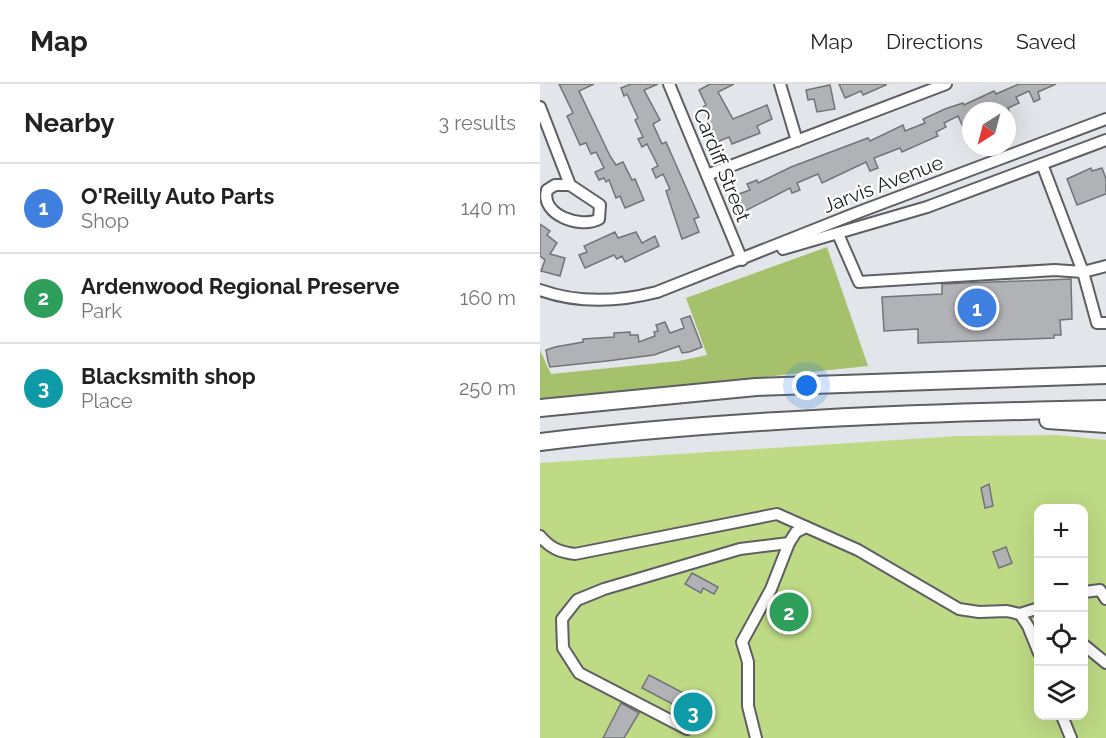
<!DOCTYPE html>
<meta charset="utf-8">
<style>
:root{--surface:#fff;--page:#f6f6f6;--text:#222;--muted:#767676;--line:#e0e0e0;--accent:#236e71}
body{margin:0;font-family:Raleway,sans-serif;background:var(--page);color:var(--text)}
.controls{position:absolute;right:18px;bottom:18px;display:grid;overflow:hidden;border-radius:12px;box-shadow:0 6px 24px #0002}
.controls button{width:54px;height:54px;display:grid;place-items:center;padding:0;border:0;border-bottom:2px solid var(--line);background:var(--surface);color:var(--text);font:30px sans-serif}
.compass{position:absolute;left:422px;top:18px;width:54px;height:54px;border-radius:50%;background:var(--surface);box-shadow:0 6px 24px #0002;rotate:216deg}
.you{position:absolute;left:267px;top:302px;width:21px;height:21px;margin:-15px;border:4px solid #fff;border-radius:50%;background:#1a73e8;box-shadow:0 0 0 9px #1a73e833}
.badge{display:grid;place-items:center;width:39px;height:39px;border-radius:50%;background:var(--accent);color:#fff;font-size:20px;font-weight:700}
.pin{position:absolute;translate:-50% -50%;border:3px solid #fff;box-shadow:0 2px 6px #0006}
.list{margin:0;padding:0;list-style:none}
h2{display:flex;justify-content:space-between;align-items:center;height:78px;margin:0;padding:0 24px;font-size:26px}
h2 small{font-size:20px;font-weight:400;color:var(--muted)}
.list li{display:grid;grid-template-columns:39px 1fr auto;gap:18px;align-items:center;box-sizing:border-box;height:90px;padding:0 24px;border-top:2px solid var(--line)}
.list b{display:block;font-size:22px;white-space:nowrap}
.list p{margin:0;font-size:20px;white-space:nowrap;color:var(--muted)}
.list em{font-size:20px;font-style:normal;color:var(--muted)}
.icon{flex:none;width:33px;height:33px;fill:none;stroke:currentColor;stroke-width:2;stroke-linecap:round;stroke-linejoin:round}
.map{position:relative;flex:none;width:566px;height:654px;overflow:hidden}
header{display:flex;align-items:center;gap:36px;box-sizing:border-box;height:84px;padding:0 30px;background:var(--surface);border-bottom:2px solid var(--line)}
header strong{font-size:28px}
nav{display:flex;gap:33px;margin-inline-start:auto;font-size:21px}
main{display:flex}
aside{flex:1;background:var(--surface)}
.map>svg:first-child{display:block}
.green{fill:#beda85;fill-rule:evenodd}
.forest{fill:#a6c16c}
.building{fill:#b0b2b6;stroke:#727478;stroke-width:1.5}
.lines{fill:none;stroke-linecap:round;stroke-linejoin:round}
.minor-casing{stroke:#5d5f63;stroke-width:14}
.highway-casing{stroke:#5d5f63;stroke-width:20}
.minor{stroke:#fff;stroke-width:10}
.highway{stroke:#fff;stroke-width:16}
.labels{text-anchor:middle;dominant-baseline:central;stroke-width:4.5;stroke-linejoin:round;paint-order:stroke}
.street-label{font-size:20px;fill:#1d1e20;stroke:#fff}
</style>
<header>
<strong>Map</strong>
<nav><a>Map</a><a>Directions</a><a>Saved</a></nav>
</header>
<main>
<aside>
<h2>Nearby<small>3 results</small></h2>
<ul class="list">
<li><span class="badge" style="background:#3f7fe0">1</span><div><b>O'Reilly Auto Parts</b><p>Shop</p></div><em>140 m</em></li>
<li><span class="badge" style="background:#2e9e5b">2</span><div><b>Ardenwood Regional Preserve</b><p>Park</p></div><em>160 m</em></li>
<li><span class="badge" style="background:#0f9aa8">3</span><div><b>Blacksmith shop</b><p>Place</p></div><em>250 m</em></li>
</ul>
</aside>
<div class="map">
<svg width="566" height="654" viewBox="0 0 566 654">
<rect width="100%" height="100%" fill="#e2e5e9"/>
<path class="green" d="M517 351 566 356V654H0V379L418 352ZM499 424H544V632H499Z"/>
<polygon class="forest" points="287,163 328,282 0,317 0,266 11,290 139,277 167,271 146,214"/>
<g class="building">
<polygon points="19,0 54,0 39,7 70,72 76,81 83,78 92,96 95,95 104,116 85,124 80,112 76,114 69,96 66,98 64,94 59,96 55,88 64,84 56,68 51,70 46,59 40,61 27,32 33,29"/>
<polygon points="91,0 118,0 104,6 120,36 113,40 122,60 126,58 159,133 154,135 159,148 142,155 126,107 130,105 123,90 116,94 112,85 118,82 107,60 102,63 98,55 103,53 95,36 98,34 87,10 84,12 81,4"/>
<polygon points="170,0 194,0 178,8 193,35 227,21 232,35 217,42 220,49 192,60 189,53 177,58 163,23 166,21 159,6"/>
<polygon points="299,0 346,0 346,1 323,11 321,7 305,14"/>
<polygon points="479,0 516,0 498,8 500,15 494,18 489,7 476,13 479,19 468,24 469,27 431,27 431,40 423,43 418,32 404,39 406,43 396,48 398,52 362,68 360,64 334,74 338,84 330,87 326,78 282,99 278,90 257,99 260,106 252,109 250,104 203,128 196,111 210,106 207,100 217,96 218,99 251,83 328,54 330,57 363,41 365,47 385,39 383,35 405,25 423,19 424,21 454,7 456,10"/>
<polygon points="290,1 295,25 277,28 274,15 268,16 266,6"/>
<polygon points="551,84 552,87 562,84 566,95 566,110 537,121 527,95"/>
<polygon points="0,140 10,147 7,151 17,159 10,170 25,174 20,192 1,187 5,176 0,172"/>
<polygon points="75,148 78,154 96,148 102,159 115,152 119,162 85,178 82,172 77,175 74,171 45,184 39,171 47,168 44,162"/>
<polygon points="531,195 532,235 520,236 521,251 514,251 514,254 378,259 378,245 344,247 342,213 402,210 402,200"/>
<polygon points="150,232 162,263 149,268 142,269 139,262 114,271 67,277 10,283 8,277 6,266 15,263 43,258 43,255 74,253 74,249 90,248 90,251 98,251 99,258 115,252 114,248 118,247 116,241 125,238 130,249 144,244 141,235"/>
<polygon points="449,400 453,422 445,424 441,404"/>
<polygon points="466,463 472,479 459,484 453,468"/>
<polygon points="152,489 178,503 174,510 163,504 161,509 145,500"/>
<polygon points="109,591 151,613 148,618 164,627 158,638 142,630 144,626 102,604"/>
<polygon points="81,619 99,629 84,654 63,654"/>
</g>
<g class="lines">
<defs>
<g id="minor">
<polyline points="129,0 202,176"/>
<polyline points="240,0 257,57"/>
<path d="M0 23 30 101 60 121 59 135C41 145 0 131 7 106L15 101H30"/>
<polyline points="502,80 543,188 557,239 566,239"/>
<polyline points="167,91 406,0"/>
<polyline points="298,150 319,198 515,186 543,188 566,182"/>
<polyline points="243,165 387,123 566,56"/>
<path d="M0 206C39 220 78 218 117 208L319 128 566 35"/>
<path d="M0 452C10 464 19 468 35 470L237 430 318 466 419 525 439 528 467 527 480 530 488 542 499 569"/>
<polyline points="544,508 560,506 566,515"/>
<polyline points="480,530 499,524"/>
<polyline points="544,561 566,579"/>
<polyline points="522,632 531,654"/>
<polyline points="147,645 39,589 23,564 22,535 37,516 64,505 200,465 249,459 256,448 266,443"/>
<polyline points="216,654 208,622 208,578 202,558 231,505 249,459"/>
</g>
<g id="highway">
<polyline points="0,324 216,303 566,291"/>
<polyline points="508,336 566,340"/>
<path d="M0 358C188 335 377 329 566 325"/>
</g>
</defs>
<use href="#minor" class="minor-casing"/>
<use href="#highway" class="highway-casing"/>
<use href="#minor" class="minor"/>
<use href="#highway" class="highway"/>
</g>
<g class="labels">
<g class="street-label">
<text transform="translate(182 81) rotate(68)">Cardiff Street</text>
<text transform="translate(343 100) rotate(-21)">Jarvis Avenue</text>
</g>
</g>
</svg>
<div class="controls">
<button>+</button>
<button>−</button>
<button><svg class="icon" aria-label="locate" viewBox="0 0 24 24"><circle cx="12" cy="12" r="6"/><path d="M12 2v4M12 18v4M2 12h4M18 12h4"/></svg></button>
<button><svg class="icon" aria-label="layers" viewBox="0 0 24 24"><path d="M12 4l9 5-9 5-9-5zM3 14l9 5 9-5"/></svg></button>
</div>
<svg class="compass" viewBox="-18 -18 36 36"><path d="M0-13l5 13h-10z" fill="#e53935"/><path d="M0 13l5-13h-10z" fill="#767676"/></svg>
<div class="you"></div>
<div class="pin badge" style="left:437px;top:224px;background:#3f7fe0">1</div>
<div class="pin badge" style="left:249px;top:528px;background:#2e9e5b">2</div>
<div class="pin badge" style="left:153px;top:628px;background:#0f9aa8">3</div>
</div>
</main>
